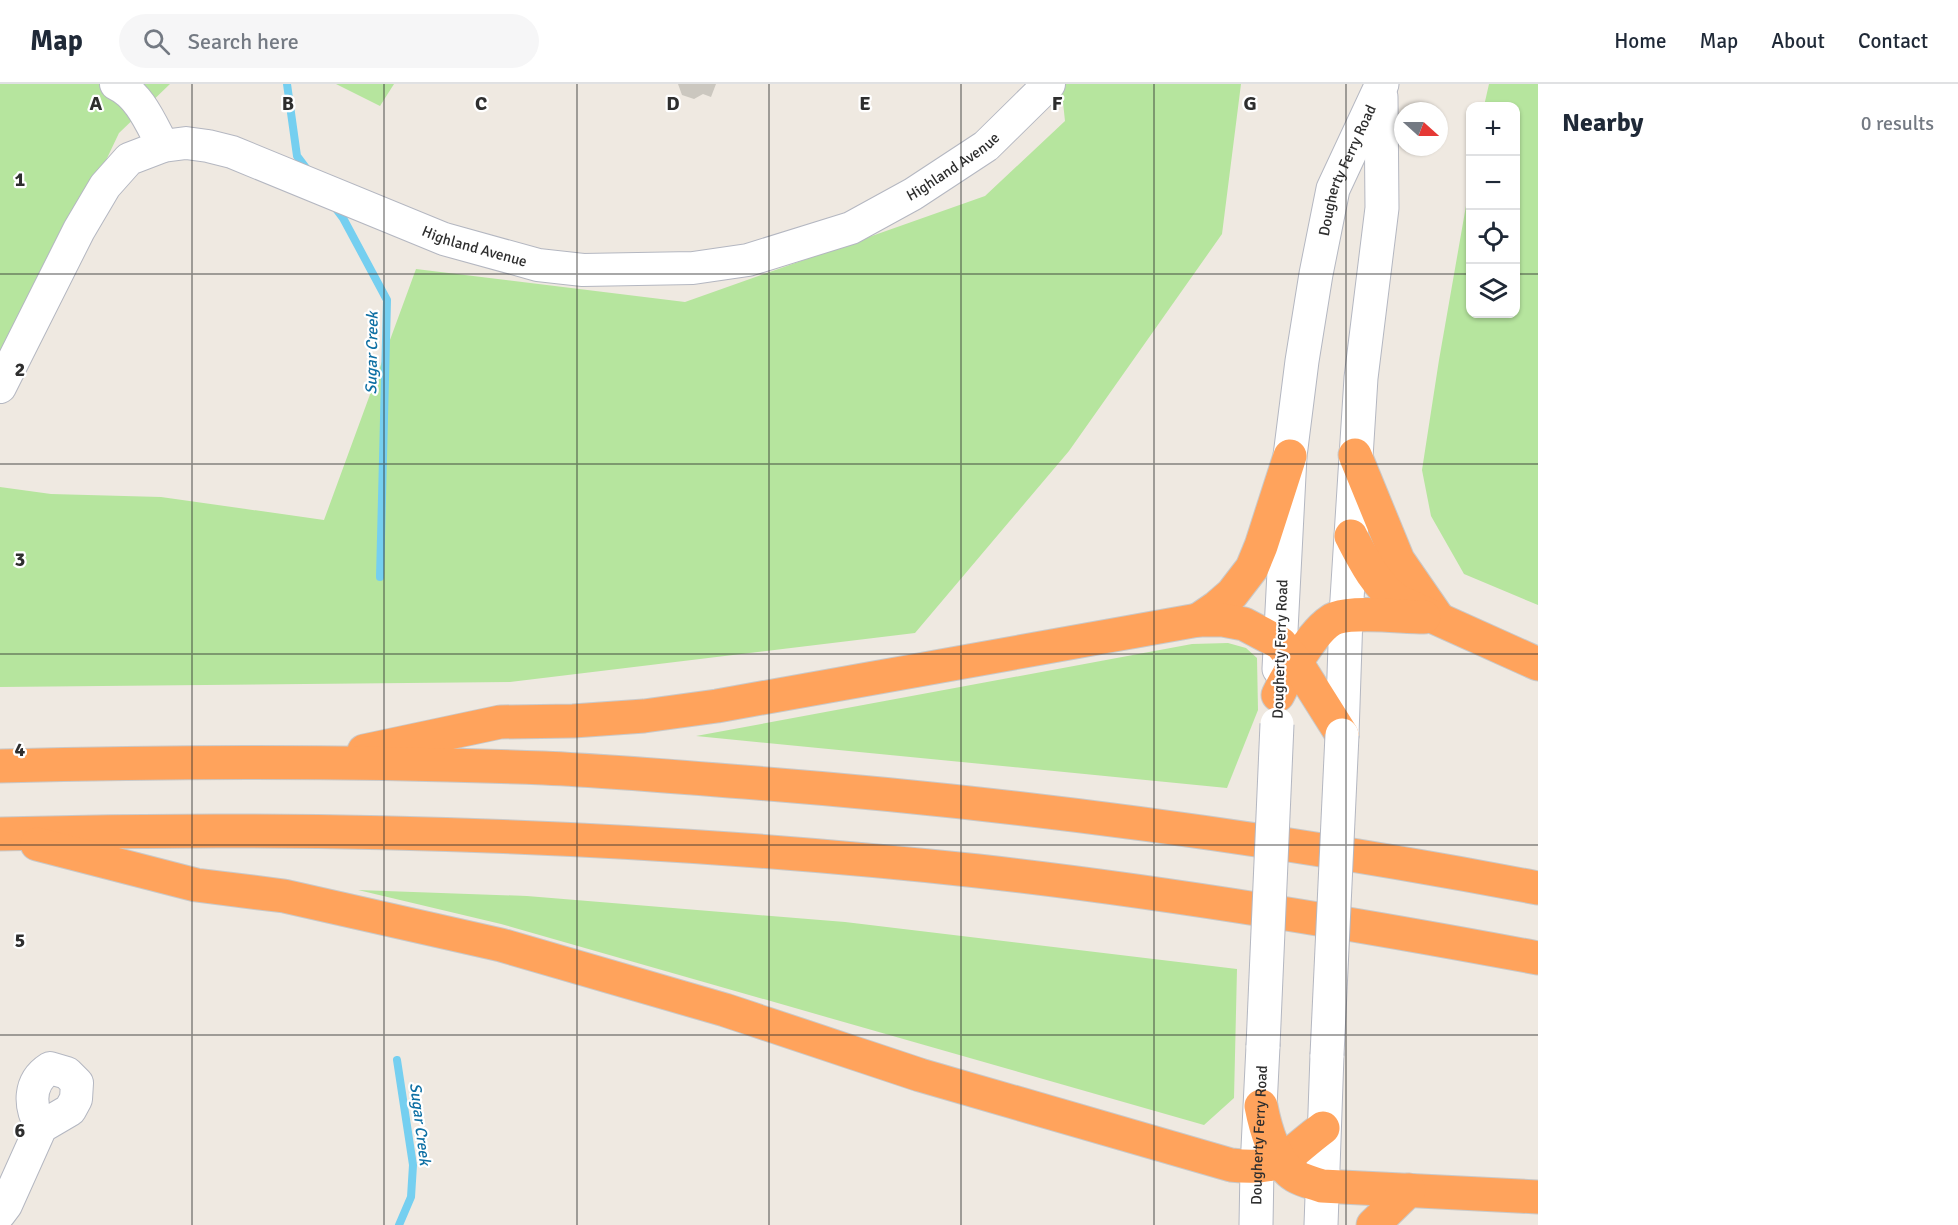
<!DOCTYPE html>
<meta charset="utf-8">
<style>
:root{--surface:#fff;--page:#f6f6f7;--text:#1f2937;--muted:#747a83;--line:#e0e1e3}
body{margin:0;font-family:Signika,sans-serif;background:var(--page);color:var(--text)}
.controls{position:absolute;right:18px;top:18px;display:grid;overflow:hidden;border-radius:12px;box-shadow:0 2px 4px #0004}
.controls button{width:54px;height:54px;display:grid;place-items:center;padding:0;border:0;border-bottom:2px solid var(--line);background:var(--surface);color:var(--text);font:30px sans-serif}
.compass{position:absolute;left:1394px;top:18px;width:54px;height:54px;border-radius:50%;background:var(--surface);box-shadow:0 2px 4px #0004;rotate:111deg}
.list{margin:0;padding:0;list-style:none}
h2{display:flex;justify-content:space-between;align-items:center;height:78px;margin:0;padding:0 24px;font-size:26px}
h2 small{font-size:20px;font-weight:400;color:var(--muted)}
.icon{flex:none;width:33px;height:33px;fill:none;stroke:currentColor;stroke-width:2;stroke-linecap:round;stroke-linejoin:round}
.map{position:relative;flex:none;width:1538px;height:1141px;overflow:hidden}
header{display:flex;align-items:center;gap:36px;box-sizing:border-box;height:84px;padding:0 30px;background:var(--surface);border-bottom:2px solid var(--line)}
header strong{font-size:28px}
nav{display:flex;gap:33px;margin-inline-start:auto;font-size:21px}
.search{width:420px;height:54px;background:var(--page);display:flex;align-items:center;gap:15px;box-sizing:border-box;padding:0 21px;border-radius:33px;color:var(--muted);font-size:22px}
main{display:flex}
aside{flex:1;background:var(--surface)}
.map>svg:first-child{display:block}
.green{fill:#b6e59e}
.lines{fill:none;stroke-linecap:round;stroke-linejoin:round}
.stream{stroke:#75cff0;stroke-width:8}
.building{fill:#cbc7bf}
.minor-casing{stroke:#b4b7c1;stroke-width:34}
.secondary-casing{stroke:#b4b7c1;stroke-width:35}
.motorway-casing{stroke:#c9c9c9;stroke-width:35}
.minor{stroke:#fff;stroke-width:32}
.secondary{stroke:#fff;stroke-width:33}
.motorway{stroke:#ffa35c;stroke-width:33}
.secondary-bridge-casing{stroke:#b4b7c1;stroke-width:35;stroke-linecap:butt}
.secondary-bridge{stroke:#fff;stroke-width:33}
.grid{fill:none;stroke:#2e2e2e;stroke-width:1.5;stroke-opacity:0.55}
.labels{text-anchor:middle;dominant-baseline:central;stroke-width:4.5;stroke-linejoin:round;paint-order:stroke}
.street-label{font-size:15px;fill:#2e2e2e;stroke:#fff}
.water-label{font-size:16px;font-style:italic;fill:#0d6fa3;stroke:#fff}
.grid-label{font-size:20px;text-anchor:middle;font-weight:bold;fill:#2e2e2e;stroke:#fff;stroke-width:4.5;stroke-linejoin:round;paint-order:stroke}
</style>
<header>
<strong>Map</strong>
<div class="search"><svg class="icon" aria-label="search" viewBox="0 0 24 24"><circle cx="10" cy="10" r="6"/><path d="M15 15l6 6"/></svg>Search here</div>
<nav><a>Home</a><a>Map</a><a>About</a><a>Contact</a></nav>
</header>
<main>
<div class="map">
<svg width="1538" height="1141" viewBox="0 0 1538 1141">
<rect width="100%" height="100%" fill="#efe9e1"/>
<g class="green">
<polygon points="0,0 170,0 119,49 0,299"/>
<polygon points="336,0 394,0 380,22"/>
<polygon points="1061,0 1241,0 1222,150 1069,367 915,549 510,598 0,603 0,403 51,410 161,413 324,436 416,185 685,218 985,112 1065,37"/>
<polygon points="1489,0 1538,0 1538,521 1464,490 1431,432 1422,386 1439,276 1470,99 1470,230 1516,230 1516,22 1484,22"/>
<polygon points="1228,559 1246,564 1257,574 1258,626 1227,704 696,652 1192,560"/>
<polygon points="358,806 527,812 845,838 1237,885 1234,1014 1204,1041 501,840"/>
</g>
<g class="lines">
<g class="stream">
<polyline points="287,0 297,72 309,88"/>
<polyline points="334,122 343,134 387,216 380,493"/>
<polyline points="397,976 413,1081 411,1113 399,1141"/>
</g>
</g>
<polygon class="building" points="678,0 716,0 711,13 703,10 694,15 682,11"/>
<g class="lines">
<defs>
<g id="minor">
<path d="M116 0C140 11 151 40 163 62"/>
<path id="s1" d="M0 303 79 146 105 102 129 75 163 62 186 59 208 62 232 68 444 155 538 181 583 186 693 184 748 176 851 144 913 110 986 62 1049 0"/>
<path d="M0 1129 6 1121 41 1043 70 1026 76 1015 77 999 67 989 50 984C28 998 29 1022 41 1043"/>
</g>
<g id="secondary">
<path id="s2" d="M1279 585 1290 372 1302 277 1316 190 1333 105 1382 0"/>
<polyline points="1342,651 1346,531 1361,294 1382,124 1381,13"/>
<path id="s3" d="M1256 1141 1257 1084 1263 962"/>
<polyline points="1321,1141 1327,971"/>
</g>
<g id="motorway">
<polyline points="1355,371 1398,476 1438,534"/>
<path d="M1351 452C1364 477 1375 500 1398 517L1538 580"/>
<polyline points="1198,536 1217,523 1232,510 1252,484 1261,462 1290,372"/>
<path d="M1278 611C1287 592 1316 541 1336 534 1357 527 1401 533 1424 533"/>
<polyline points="364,667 500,638 573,637 644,632 717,622 1198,536 1223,536 1244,540 1280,559 1296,578 1342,651"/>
<path d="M0 682C181 677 363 677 544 684 606 687 668 692 730 697 1001 717 1271 753 1538 804"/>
<path d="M0 750C327 741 653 752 978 787 1166 808 1352 839 1538 874"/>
<path d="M37 760 196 801 284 812 501 861 725 926 920 991 1231 1081C1284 1087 1284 1073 1323 1044"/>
<path d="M1261 1022C1265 1043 1275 1080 1295 1092 1303 1097 1314 1099 1322 1102L1538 1113"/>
<polyline points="1373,1141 1409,1106"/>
</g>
</defs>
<use href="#minor" class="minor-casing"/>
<use href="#secondary" class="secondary-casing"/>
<use href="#motorway" class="motorway-casing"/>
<use href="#minor" class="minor"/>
<use href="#secondary" class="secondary"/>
<use href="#motorway" class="motorway"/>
<defs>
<g id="secondary-bridge">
<polyline points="1263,962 1277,640"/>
<polyline points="1327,971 1342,651"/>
</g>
</defs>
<use href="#secondary-bridge" class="secondary-bridge-casing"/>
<use href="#secondary-bridge" class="secondary-bridge"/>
</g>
<path class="grid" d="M192 0V1141M384 0V1141M577 0V1141M769 0V1141M961 0V1141M1154 0V1141M1346 0V1141M0 190H1470M1516 190H1538M0 380H1538M0 570H1538M0 761H1538M0 951H1538"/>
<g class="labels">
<g class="street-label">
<text stroke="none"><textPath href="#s1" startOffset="1134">Highland Avenue</textPath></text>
<text stroke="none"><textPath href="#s2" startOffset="506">Dougherty Ferry Road</textPath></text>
<text stroke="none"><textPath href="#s1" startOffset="630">Highland Avenue</textPath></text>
<text transform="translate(1280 565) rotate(-88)">Dougherty Ferry Road</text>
<text stroke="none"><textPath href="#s3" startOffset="90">Dougherty Ferry Road</textPath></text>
</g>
<g class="water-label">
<text transform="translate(372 269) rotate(-89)">Sugar Creek</text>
<text transform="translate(420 1040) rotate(83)">Sugar Creek</text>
</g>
</g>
<g class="grid-label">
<text x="96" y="26">A</text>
<text x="288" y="26">B</text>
<text x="481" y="26">C</text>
<text x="673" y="26">D</text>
<text x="865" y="26">E</text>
<text x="1057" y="26">F</text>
<text x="1250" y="26">G</text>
<text x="20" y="102">1</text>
<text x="20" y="292">2</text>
<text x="20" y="482">3</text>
<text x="20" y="672">4</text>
<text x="20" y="863">5</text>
<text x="20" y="1053">6</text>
</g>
</svg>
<div class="controls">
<button>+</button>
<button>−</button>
<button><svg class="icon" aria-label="locate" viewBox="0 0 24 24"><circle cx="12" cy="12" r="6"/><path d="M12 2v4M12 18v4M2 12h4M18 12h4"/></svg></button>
<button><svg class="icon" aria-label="layers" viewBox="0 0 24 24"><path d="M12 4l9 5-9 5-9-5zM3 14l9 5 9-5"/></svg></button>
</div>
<svg class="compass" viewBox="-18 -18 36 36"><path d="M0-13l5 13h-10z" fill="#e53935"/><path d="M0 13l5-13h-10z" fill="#747a83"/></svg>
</div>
<aside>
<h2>Nearby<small>0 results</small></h2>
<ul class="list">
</ul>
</aside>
</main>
